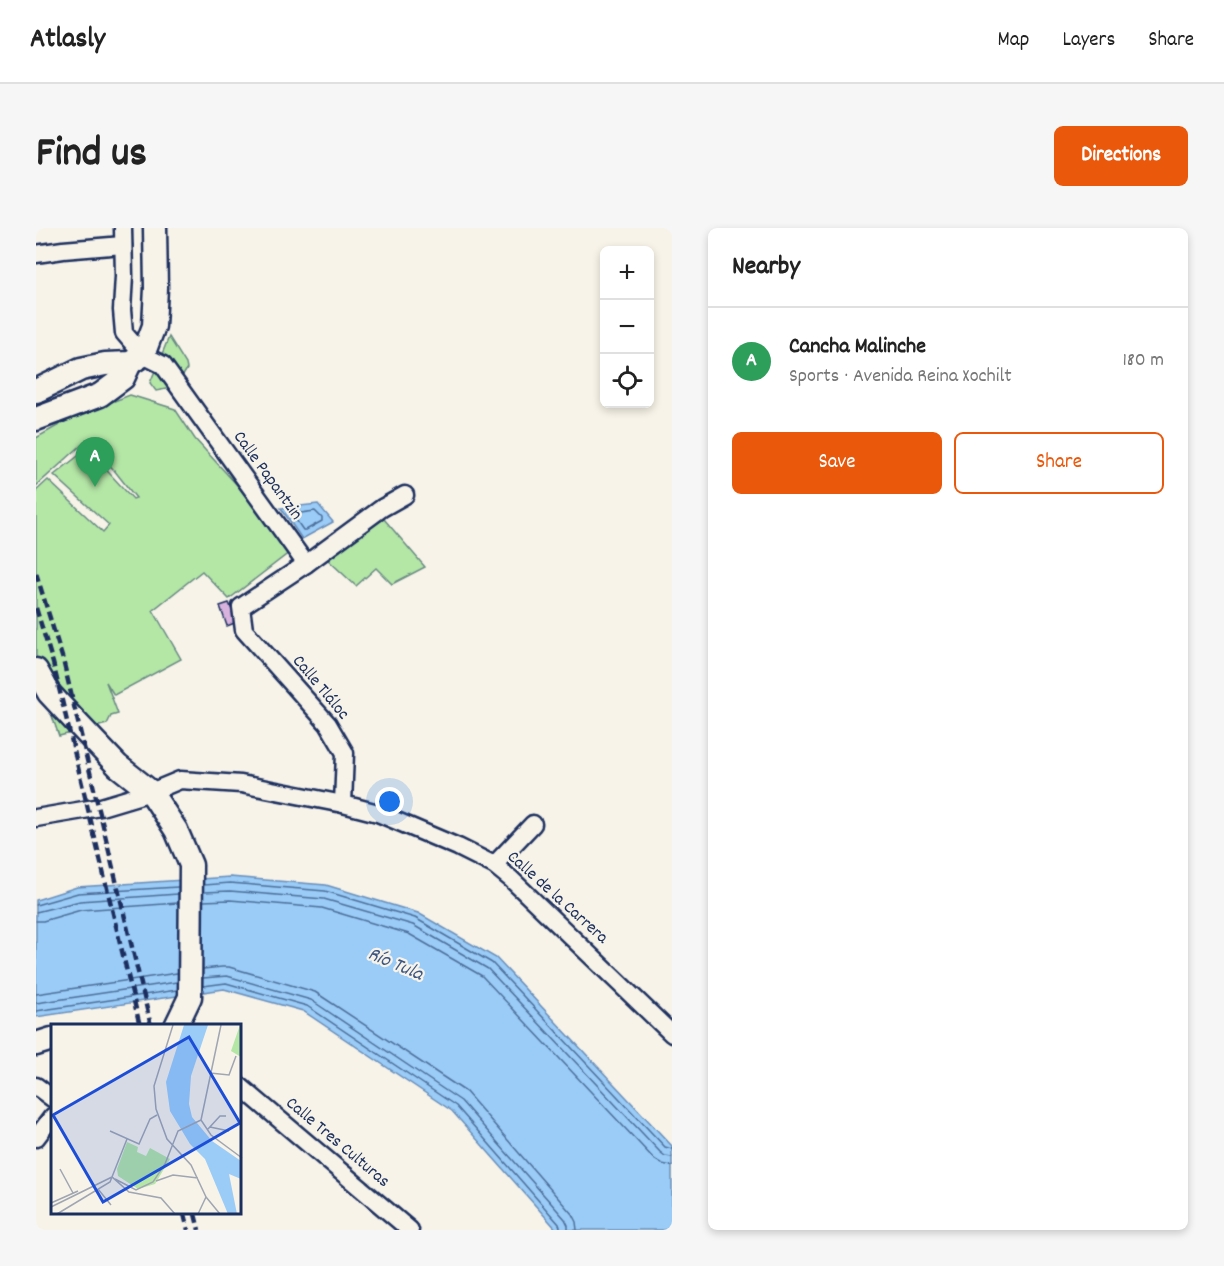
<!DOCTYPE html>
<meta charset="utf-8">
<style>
:root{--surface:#fff;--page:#f6f6f6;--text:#222;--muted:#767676;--line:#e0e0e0;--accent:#ea580c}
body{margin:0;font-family:Dekko,sans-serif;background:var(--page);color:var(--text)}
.controls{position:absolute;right:18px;top:18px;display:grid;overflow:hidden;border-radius:9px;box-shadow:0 3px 9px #0003}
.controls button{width:54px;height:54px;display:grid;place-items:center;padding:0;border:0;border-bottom:2px solid var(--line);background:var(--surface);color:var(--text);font:30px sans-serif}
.you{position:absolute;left:354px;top:574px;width:21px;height:21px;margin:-15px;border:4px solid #fff;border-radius:50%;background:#1a73e8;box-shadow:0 0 0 9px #1a73e833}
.badge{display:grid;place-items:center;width:39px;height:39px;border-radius:50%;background:var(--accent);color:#fff;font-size:20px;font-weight:700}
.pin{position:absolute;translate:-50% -50px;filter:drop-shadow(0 2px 3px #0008)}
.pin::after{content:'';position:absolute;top:32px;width:21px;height:18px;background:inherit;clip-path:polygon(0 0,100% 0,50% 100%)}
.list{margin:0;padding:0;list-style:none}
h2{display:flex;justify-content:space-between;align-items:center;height:78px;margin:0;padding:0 24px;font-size:26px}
h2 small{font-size:20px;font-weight:400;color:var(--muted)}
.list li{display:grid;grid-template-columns:39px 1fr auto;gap:18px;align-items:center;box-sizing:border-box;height:108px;padding:0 24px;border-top:2px solid var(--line)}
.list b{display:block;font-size:22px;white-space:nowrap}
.list p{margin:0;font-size:20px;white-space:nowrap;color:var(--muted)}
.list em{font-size:20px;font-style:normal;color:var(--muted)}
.actions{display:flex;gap:12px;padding:18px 24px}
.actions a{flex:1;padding:14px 0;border:2px solid var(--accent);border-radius:9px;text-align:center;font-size:21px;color:var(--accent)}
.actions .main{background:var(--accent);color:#fff}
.icon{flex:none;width:33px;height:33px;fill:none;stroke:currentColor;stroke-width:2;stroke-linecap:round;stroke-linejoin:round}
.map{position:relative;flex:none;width:636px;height:1002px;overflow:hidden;border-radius:9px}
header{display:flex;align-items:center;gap:36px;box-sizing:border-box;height:84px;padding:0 30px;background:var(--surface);border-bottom:2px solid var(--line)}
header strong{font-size:28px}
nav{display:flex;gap:33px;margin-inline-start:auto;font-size:21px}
.intro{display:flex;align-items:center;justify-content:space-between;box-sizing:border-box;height:144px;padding:0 36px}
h1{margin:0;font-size:42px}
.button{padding:15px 27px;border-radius:9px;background:var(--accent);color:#fff;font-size:21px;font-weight:700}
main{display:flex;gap:36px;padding:0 36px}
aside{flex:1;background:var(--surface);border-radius:9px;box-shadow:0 3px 9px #0003}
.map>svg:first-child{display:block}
.green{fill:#b4e6a6;stroke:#688a82;stroke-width:1.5}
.water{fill:#9accf7;stroke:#678dba;stroke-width:1.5}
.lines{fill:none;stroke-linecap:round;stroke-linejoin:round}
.shore{stroke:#4e6e9b;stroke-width:1.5}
.building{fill:#d8b3dd;stroke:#1b2f5e;stroke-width:1.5}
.street-casing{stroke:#1b2f5e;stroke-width:21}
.secondary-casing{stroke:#1b2f5e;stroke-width:27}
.street{stroke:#f7f3e8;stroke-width:16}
.secondary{stroke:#f7f3e8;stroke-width:22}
.rail{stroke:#1b2f5e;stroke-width:4.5;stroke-dasharray:9 4.5;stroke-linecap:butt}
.labels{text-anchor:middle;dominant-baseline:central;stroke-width:4.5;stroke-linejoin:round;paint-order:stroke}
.street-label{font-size:18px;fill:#1b2f5e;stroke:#f7f3e8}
.water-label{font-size:20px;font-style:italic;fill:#3b5684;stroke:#f7f3e8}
.inset-road{fill:none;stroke:#9fa5b1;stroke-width:1.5}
.view{fill:#1d4ed8;fill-opacity:0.15;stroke:#1d4ed8;stroke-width:3}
.inset-edge{fill:none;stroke:#1b2f5e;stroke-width:3}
</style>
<header>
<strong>Atlasly</strong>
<nav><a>Map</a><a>Layers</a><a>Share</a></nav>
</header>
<div class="intro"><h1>Find us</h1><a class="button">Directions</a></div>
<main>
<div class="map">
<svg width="636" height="1002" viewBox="0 0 636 1002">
<rect width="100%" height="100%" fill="#f7f3e8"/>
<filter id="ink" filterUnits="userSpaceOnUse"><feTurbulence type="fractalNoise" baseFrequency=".0167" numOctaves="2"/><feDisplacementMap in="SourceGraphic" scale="12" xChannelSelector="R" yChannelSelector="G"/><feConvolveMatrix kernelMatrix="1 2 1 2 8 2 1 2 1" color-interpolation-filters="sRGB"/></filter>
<g filter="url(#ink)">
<g class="green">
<polygon points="133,109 150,136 151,141 140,159 120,163 114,155"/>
<polygon points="94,167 139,181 159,211 201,257 254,324 193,371 166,343 117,382 145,431 78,467 70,454 82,486 75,488 71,496 23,508 0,442 0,263 12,252 67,304 73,297 18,247 51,221 97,271 100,270 78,242 50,213 0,258 0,210 39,188"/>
<polygon points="348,291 389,339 356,356 340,340 320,358 290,330 312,311"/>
</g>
<g class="water">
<polygon points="282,276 297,294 266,311 245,280"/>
<polygon points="194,649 290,657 382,685 460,730 636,918 636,1002 521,1002 416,883 267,783 188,761 0,789 0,672 41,659"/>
</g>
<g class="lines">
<g class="shore">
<polygon points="279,283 286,290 286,293 270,302 267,302 258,289 258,286"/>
<polyline points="168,657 194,655 289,663 379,690 456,735 629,919 636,921"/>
<polyline points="168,664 194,663 288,671 377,697 452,741 624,924 629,928 636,929"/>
<polyline points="167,673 194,672 286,680 373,706 446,748 618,931 626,936 636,938"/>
<polyline points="0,677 42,665 142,659"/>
<polyline points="0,684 44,673 142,666"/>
<polyline points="0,693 7,693 45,682 142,675"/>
<polyline points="167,741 186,739 193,739 279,764 430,864 536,986 540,994 541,1002"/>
<polyline points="167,750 191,748 275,772 425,873 529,991 532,997 532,1002"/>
<polyline points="167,758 190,755 271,778 420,878 523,996 525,1002"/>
<polyline points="0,766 141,745"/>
<polyline points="0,775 141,754"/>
<polyline points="0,783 141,762"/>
</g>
</g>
<polygon class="building" points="193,375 201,394 191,398 184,378"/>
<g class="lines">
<defs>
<g id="street">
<polyline points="87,0 88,48 86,82 88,105 107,127 127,137 270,336"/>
<polyline points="0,26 27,22 87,17"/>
<polyline points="307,576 309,525 292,496 208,402 205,379 270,336 346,280 369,267"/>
<polyline points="0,590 65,579 115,564 144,552 205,556 307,576 342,585 422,619 458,637 475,651 636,806"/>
<polyline points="458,637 497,596"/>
<polyline points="0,858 16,870"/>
<polyline points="204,858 374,1002"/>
<polyline points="0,910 16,889"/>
</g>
<g id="secondary">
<polyline points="0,163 45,141 69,136 94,135 107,127 118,98 120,60 119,0"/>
<polyline points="0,191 64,167 87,150 94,135"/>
<polyline points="0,442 13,465 40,494 82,538 115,564 140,602 155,637 154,769 140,798"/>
<polyline points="0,816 16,811"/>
</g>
</defs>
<use href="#street" class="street-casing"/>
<use href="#secondary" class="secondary-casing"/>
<use href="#street" class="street"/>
<use href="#secondary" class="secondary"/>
<g class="rail">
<polyline points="0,345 27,432 115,798"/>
<polyline points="0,380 17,435 104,798"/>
<polyline points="148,986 152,1002"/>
<polyline points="159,986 163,1002"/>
</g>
</g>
</g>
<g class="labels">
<g class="street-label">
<text transform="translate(231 248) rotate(54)">Calle Papantzin</text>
<text transform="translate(284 460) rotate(50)">Calle Tláloc</text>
<text transform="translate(521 670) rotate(42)">Calle de la Carrera</text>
<text transform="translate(301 915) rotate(40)">Calle Tres Culturas</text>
</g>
<g class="water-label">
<text transform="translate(359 737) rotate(23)">Río Tula</text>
</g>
</g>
<g transform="translate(15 796)">
<rect width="190" height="190" fill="#f7f3e8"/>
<path d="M189 1H190V33L180 27ZM76 118 87 123 86 128 95 132 99 124 119 135 104 160 87 165 67 152 66 145Z" fill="#b4e6a6"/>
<path d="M133 1H157L140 52 138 80 141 93 161 117 190 137V155L178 150 186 190H177L154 135 139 120 119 87 115 58Z" fill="#9accf7"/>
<path class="inset-road" d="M122 1 103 62 105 85 116 115 140 141 155 173M159 49 178 51 185 32M150 96 170 1M150 96 160 111 191 134M159 103 178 107M157 105 169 92H175M59 107 88 120 99 95 106 91M9 145 22 169M64 155 85 166 102 158 114 140 127 107 150 96M105 157 122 151 147 154M47 165 60 181M155 173 169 190M0 179 27 167M0 183 61 153 78 168 110 174 124 190M6 190 59 158 76 115M147 190 155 173"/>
<path class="view" d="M138 13 189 99 52 178 2 91Z"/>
<rect width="190" height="190" class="inset-edge"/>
</g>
</svg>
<div class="controls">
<button>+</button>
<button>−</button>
<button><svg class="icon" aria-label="locate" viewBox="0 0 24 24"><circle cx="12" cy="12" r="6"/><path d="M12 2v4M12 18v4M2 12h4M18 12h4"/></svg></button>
</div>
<div class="you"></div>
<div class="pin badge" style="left:59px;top:259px;background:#2e9e5b">A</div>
</div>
<aside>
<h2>Nearby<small></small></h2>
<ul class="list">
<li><span class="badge" style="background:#2e9e5b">A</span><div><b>Cancha Malinche</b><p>Sports · Avenida Reina Xochilt</p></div><em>180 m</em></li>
</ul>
<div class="actions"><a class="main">Save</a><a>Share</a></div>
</aside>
</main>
